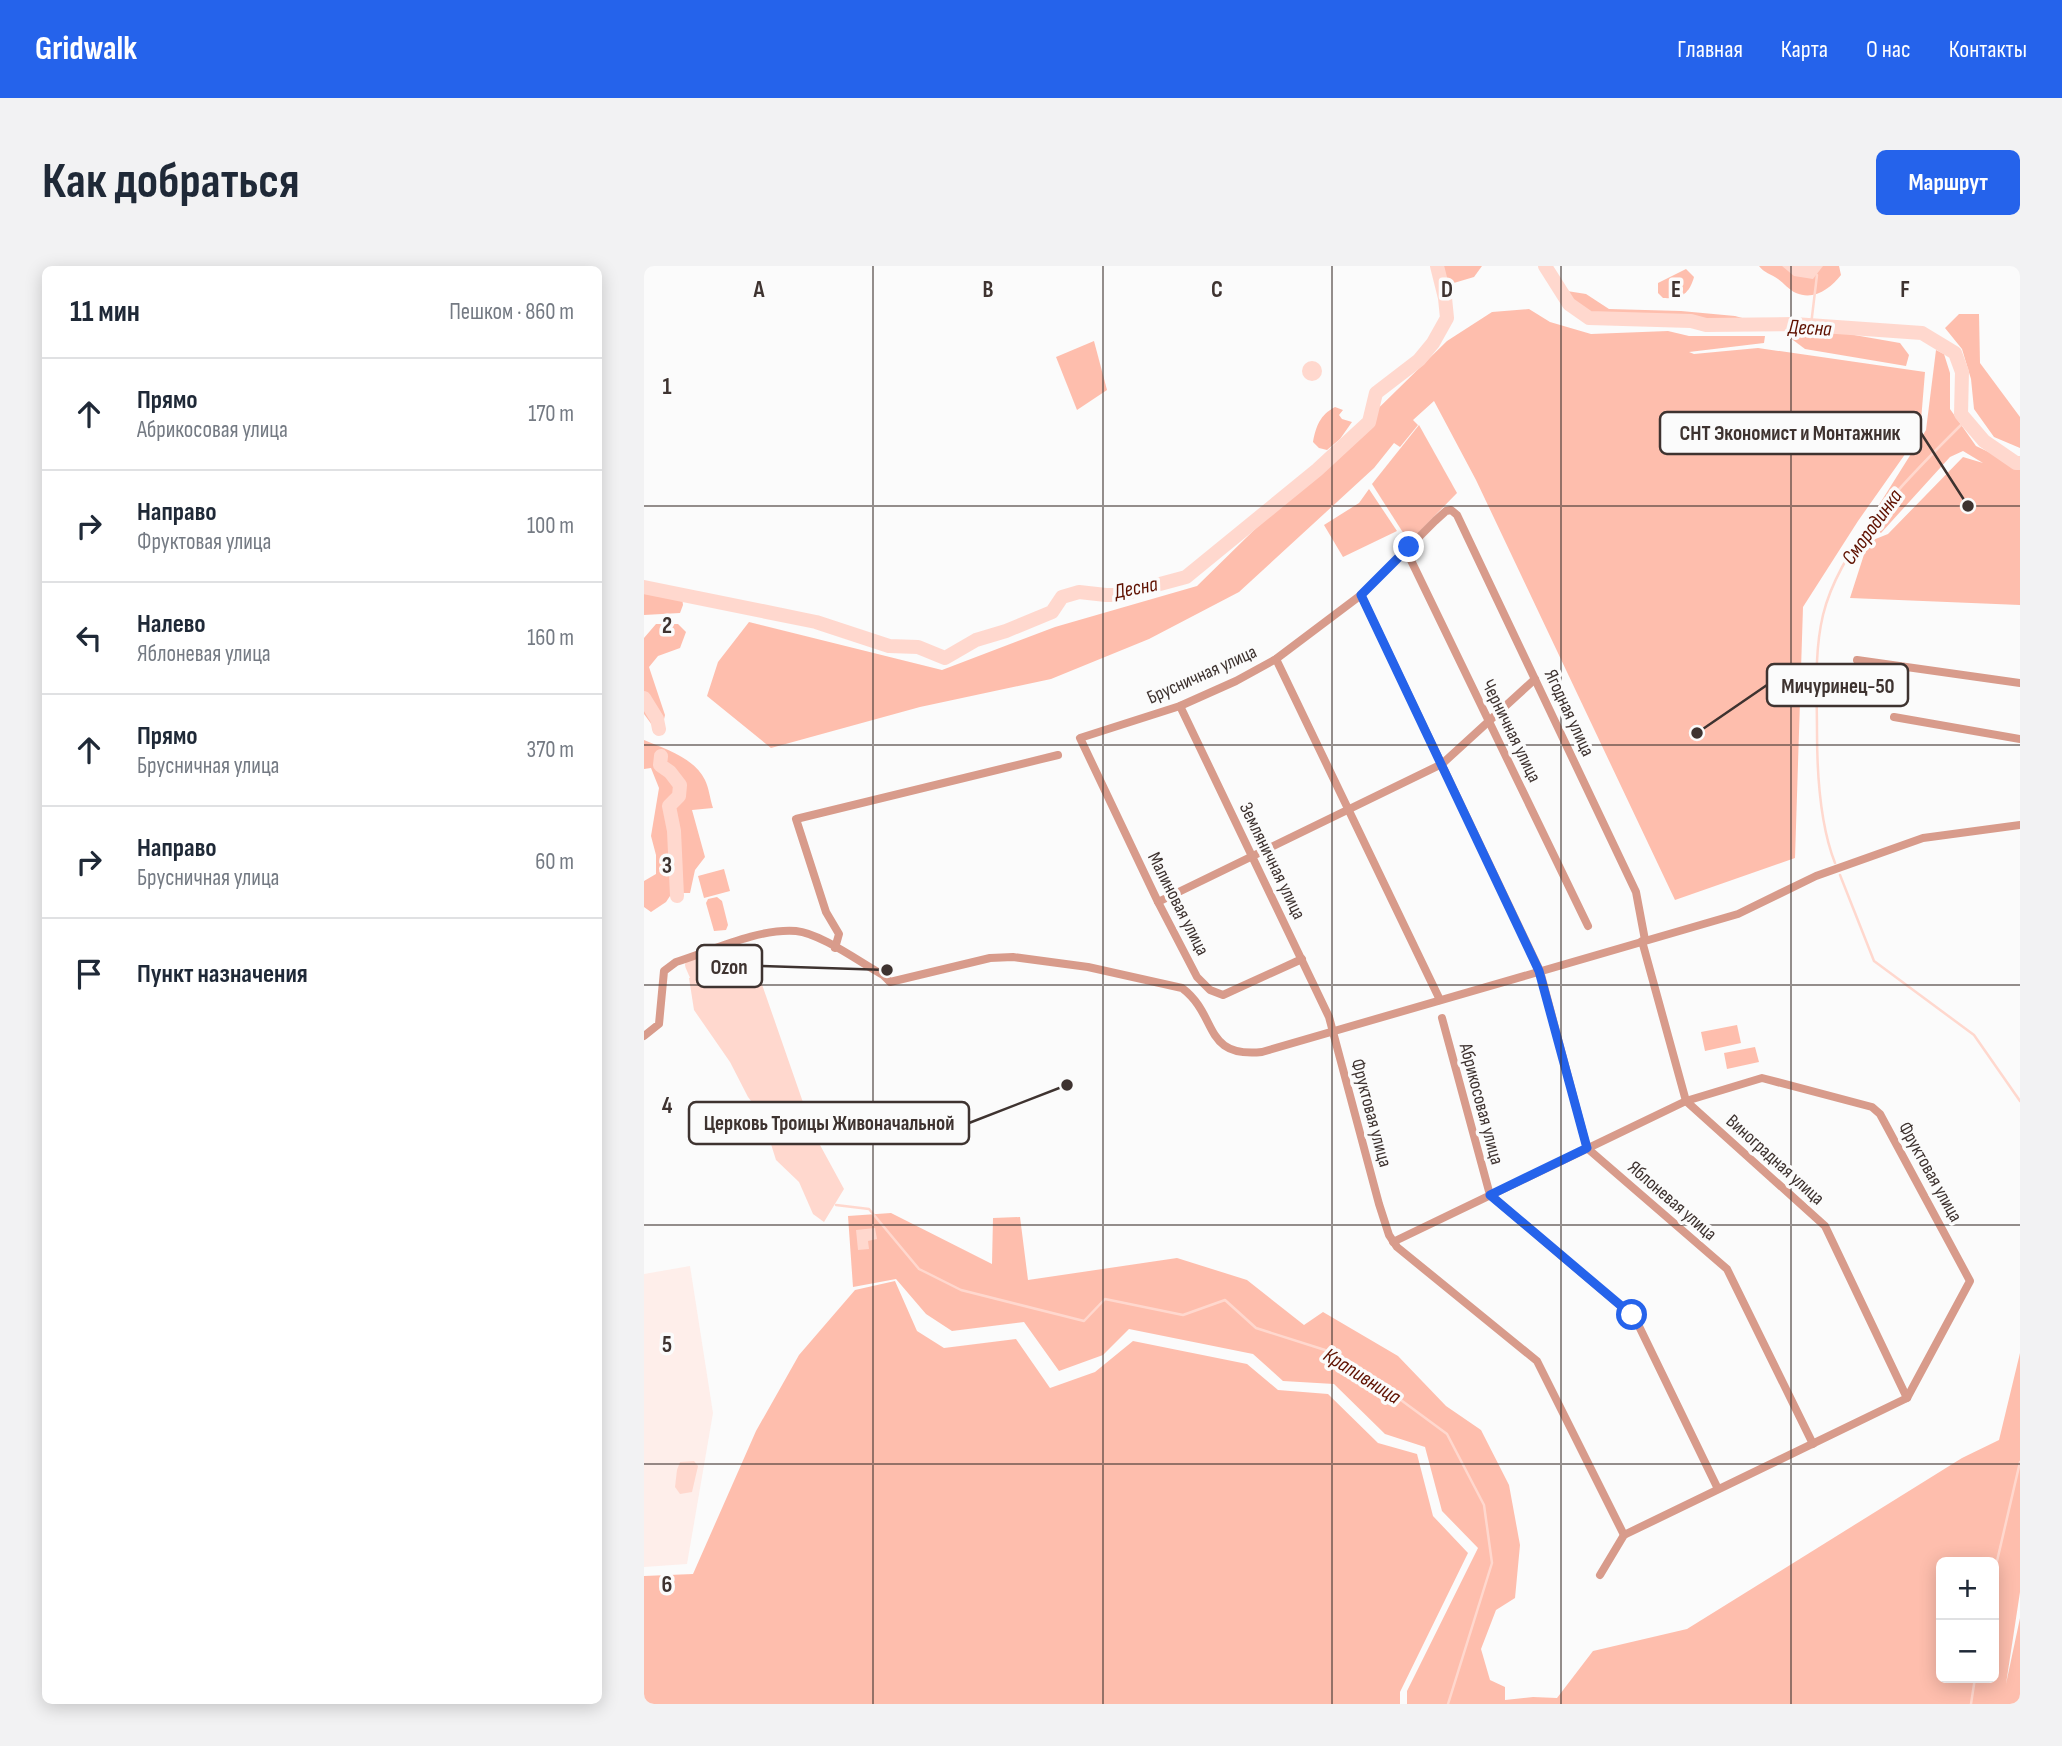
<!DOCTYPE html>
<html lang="ru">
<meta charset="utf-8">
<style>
:root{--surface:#fff;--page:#f2f2f3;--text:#1f2937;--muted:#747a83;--line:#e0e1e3;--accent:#2563eb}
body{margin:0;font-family:"Sofia Sans Condensed",sans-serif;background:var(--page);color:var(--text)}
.controls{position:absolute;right:21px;bottom:21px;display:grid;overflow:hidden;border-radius:10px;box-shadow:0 4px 18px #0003}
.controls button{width:63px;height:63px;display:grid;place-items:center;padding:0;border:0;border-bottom:2px solid var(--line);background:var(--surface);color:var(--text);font:35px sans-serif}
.stop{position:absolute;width:21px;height:21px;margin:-16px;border:5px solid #2563eb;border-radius:50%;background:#fff}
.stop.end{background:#2563eb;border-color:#fff;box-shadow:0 2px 7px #0008}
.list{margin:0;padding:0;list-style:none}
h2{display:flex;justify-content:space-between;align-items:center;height:91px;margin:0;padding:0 28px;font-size:30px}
h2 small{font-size:23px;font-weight:400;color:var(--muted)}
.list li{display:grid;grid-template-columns:46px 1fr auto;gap:21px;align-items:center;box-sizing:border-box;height:112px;padding:0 28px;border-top:2px solid var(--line)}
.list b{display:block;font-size:26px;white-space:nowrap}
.list p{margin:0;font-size:23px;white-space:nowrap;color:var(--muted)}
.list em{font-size:23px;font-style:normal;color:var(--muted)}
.icon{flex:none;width:38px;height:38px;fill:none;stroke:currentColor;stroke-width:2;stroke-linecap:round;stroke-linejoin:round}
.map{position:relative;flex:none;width:1376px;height:1438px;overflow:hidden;border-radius:10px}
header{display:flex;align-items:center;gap:42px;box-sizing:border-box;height:98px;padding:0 35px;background:var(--accent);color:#fff}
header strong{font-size:33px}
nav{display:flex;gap:38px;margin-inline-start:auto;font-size:24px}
.intro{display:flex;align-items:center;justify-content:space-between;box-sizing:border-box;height:168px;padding:0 42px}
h1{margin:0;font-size:49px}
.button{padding:18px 32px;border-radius:10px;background:var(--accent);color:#fff;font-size:24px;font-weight:700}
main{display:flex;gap:42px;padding:0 42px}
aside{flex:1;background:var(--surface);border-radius:10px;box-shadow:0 4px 18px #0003}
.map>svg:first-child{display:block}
.built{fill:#feeeea}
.green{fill:#febead;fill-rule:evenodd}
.water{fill:#ffd8ce}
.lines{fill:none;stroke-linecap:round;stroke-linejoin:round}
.stream{stroke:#ffd8ce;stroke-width:2.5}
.river{stroke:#ffd8ce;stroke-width:14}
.minor{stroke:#d89b8b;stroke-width:8}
.route{stroke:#2563eb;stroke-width:9}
.grid{fill:none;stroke:#3e3330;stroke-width:2;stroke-opacity:0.55}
.labels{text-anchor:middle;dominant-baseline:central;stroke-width:7;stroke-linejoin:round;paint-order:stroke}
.street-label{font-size:19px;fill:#3e3330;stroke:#fbfbfb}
.water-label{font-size:21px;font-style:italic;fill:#5f1100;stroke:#fbfbfb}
.grid-label{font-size:23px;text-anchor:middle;font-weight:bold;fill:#3e3330;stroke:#fbfbfb;stroke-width:7;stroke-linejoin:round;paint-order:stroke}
.leader{fill:none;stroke:#3e3330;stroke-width:2.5}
.callout-dot{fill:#3e3330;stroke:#fbfbfb;stroke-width:2.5}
.callout{fill:#fbfbfb;stroke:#3e3330;stroke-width:2.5}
.callout-label{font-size:21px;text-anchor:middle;font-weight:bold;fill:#3e3330}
</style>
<header>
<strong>Gridwalk</strong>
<nav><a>Главная</a><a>Карта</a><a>О нас</a><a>Контакты</a></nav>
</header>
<div class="intro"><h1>Как добраться</h1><a class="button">Маршрут</a></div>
<main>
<aside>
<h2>11 мин<small>Пешком · 860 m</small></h2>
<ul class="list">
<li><svg class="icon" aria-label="ahead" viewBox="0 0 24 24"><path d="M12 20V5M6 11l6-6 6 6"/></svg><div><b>Прямо</b><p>Абрикосовая улица</p></div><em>170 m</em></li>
<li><svg class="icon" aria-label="right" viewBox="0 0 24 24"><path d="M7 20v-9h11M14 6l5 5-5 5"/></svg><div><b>Направо</b><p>Фруктовая улица</p></div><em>100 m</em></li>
<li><svg class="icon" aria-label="left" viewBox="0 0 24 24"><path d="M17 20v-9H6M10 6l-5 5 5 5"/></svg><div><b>Налево</b><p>Яблоневая улица</p></div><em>160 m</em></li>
<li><svg class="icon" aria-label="ahead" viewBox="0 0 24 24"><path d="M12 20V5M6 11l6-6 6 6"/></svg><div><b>Прямо</b><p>Брусничная улица</p></div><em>370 m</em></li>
<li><svg class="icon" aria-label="right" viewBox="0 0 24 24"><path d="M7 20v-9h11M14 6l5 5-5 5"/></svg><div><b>Направо</b><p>Брусничная улица</p></div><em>60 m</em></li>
<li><svg class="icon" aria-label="arrive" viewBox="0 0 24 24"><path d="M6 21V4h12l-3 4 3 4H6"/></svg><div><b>Пункт назначения</b></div></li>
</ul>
</aside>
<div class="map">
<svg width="1376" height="1438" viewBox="0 0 1376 1438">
<rect width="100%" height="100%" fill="#fbfbfb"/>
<polygon class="built" points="46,1000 69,1147 43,1298 0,1301 0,1008"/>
<g class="green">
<polygon points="797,0 838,0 830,11 803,19"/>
<path d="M1115 0H1195L1197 9C1187 22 1170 35 1152 27 1145 24 1140 17 1134 13 1127 8 1120 7 1115 0Z"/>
<path d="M1042 3 1050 11C1045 29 1036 33 1019 32L1014 27V17Z"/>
<path d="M923 25 942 28 965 43 1037 45 1091 50 1113 56 1117 63C1092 63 1071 56 1047 52 1014 47 980 56 948 51 938 49 923 36 923 25Z"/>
<polygon points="885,43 906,56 947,68 1024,65 1045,70 1121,70 1120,77 1045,86 1050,88 1114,82 1281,106 1276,167 1214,255 1159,341 1151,592 1031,634 832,214 790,135 769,154 774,159 756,181 750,177 730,202 595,326 505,373 407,413 276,441 127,482 63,430 74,396 105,356 298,404 411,361 553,320 803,75 848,46"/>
<polygon points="1315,48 1335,48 1336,97 1376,151 1376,182 1350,171 1330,143 1327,113 1318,83 1301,62"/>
<polygon points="1161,66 1193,66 1256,77 1265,89 1262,100 1161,83 1145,71"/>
<polygon points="450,75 463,124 433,144 412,91"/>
<polygon points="1292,84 1300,88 1306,107 1306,143 1332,180 1376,201 1376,339 1206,332 1224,276 1244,268 1319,191 1339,197 1319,185 1306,191 1237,267 1223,258 1282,164"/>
<path d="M691 141 699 144 695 149 698 153 708 156 696 173 683 184 675 182 669 176C672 160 676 149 691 141Z"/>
<polygon points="775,159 813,227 765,276 728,218"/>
<polygon points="725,223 753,265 699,291 680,259 715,237"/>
<polygon points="5,325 38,331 39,339 36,347 0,349 0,326"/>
<polygon points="12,358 34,358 42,366 36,382 14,390 5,401 21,449 18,462 8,459 0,448 0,372"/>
<path d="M0 474C22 483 50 492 61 514 65 522 66 533 69 542L48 544 61 591 51 604 46 627H28L22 636 7 646 0 641V615L12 608V589L7 570 15 522 7 502 0 503Z"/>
<polygon points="80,603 86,625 60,632 54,610"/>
<polygon points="73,631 78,635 84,659 82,664 70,665 62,637 64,633"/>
<polygon points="1093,759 1097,777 1061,785 1057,766"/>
<polygon points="1111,781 1115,796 1083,803 1080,787"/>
<path d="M247 947 348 998 349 952 376 951 384 1014 533 992 603 1014 660 1059 679 1046 754 1090 802 1140 837 1164 865 1219 876 1279 871 1332 852 1344 837 1383 846 1414 861 1421V1434L889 1431 913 1432 949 1385 1043 1363 1318 1192 1355 1174 1376 1087V1326L1362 1418 1376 1352V1438H763V1425L834 1282 798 1245 781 1181 741 1168 690 1118 639 1115 609 1088 485 1063 459 1089 415 1105 380 1056 308 1065 282 1048 252 1013 209 1021 204 950ZM1297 1296H1350V1412H1297Z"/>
<polygon points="251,1015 273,1065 300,1082 372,1073 406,1122 451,1106 489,1075 603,1098 634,1124 684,1128 734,1177 773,1188 789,1250 824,1287 756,1426 756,1438 0,1438 0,1310 49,1308 112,1165 155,1089 211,1024"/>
</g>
<g class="water">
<polygon points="1138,0 1179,0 1169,13 1150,10"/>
<circle cx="668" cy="105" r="10"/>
<polygon points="96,692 113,704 170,868 200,923 180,956 169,948 155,916 132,894 126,875 123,856 104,831 86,796 50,744 45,712"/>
<polygon points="231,962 233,973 224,975 225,983 214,984 212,964"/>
<polygon points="50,1195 54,1200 48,1226 36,1228 31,1221 33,1204 36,1196"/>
</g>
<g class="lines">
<g class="stream">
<polyline points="1167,59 1173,9"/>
<path d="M1191 597C1176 559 1173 507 1173 466 1173 427 1170 387 1179 349 1197 275 1270 206 1322 154"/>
<polyline points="1196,609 1230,695 1330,769 1376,835"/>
<polyline points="192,939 225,943 275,1003 317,1024 440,1055 461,1033 539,1049 581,1034 612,1062 681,1084 723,1109 803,1168 840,1239 848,1297 804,1438"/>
<polyline points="1350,1308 1376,1196"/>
<polyline points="1327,1438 1331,1412"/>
</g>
<g class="river">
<polyline points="901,0 925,38 945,52 1047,55 1062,59 1150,58 1278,67 1311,87 1318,106 1317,148 1340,175 1372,197 1376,197"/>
<polyline points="0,321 172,356 245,380 274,381 301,392 332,374 362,365 408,346 418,331 435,326 462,329 475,329 542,311 673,204 725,156 732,127 775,94 789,77 803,52 801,32 793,0"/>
<polyline points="0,432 13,453 15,463"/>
<polyline points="17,490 16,499 26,506 36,519 35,530 25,540 30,565 33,630"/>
<polyline points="48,699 52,708"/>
</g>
<g class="minor">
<polyline points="762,284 944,660"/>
<polyline points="717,329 896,705 943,882 1083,1003 1169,1178"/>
<polyline points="632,393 796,734"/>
<polyline points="1213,394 1376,417"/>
<polyline points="536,440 685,751 735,938 745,969 753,981 893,1095 980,1269"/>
<polyline points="1250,451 1376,473"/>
<polyline points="514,636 798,498 891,413"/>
<polyline points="998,675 1042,835 1181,960 1263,1132"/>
<polyline points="191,682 195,668 182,646 152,553 414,489"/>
<polyline points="658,693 579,729 566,724 553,711 514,636 436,472 536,440 592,415 632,393 717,329 791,255 802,245 807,244 813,249 992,626 1001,674"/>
<polyline points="798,752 846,929 991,1052 1074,1223"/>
<path d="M0 770 15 758 20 705 32 696C67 685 115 662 152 665 176 667 217 697 239 709L246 716 346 692 369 691 444 701 538 722C575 750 558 792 618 786L1094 648 1172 610 1279 572 1376 559"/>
<polyline points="749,976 1042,835 1118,812 1228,841 1236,848 1326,1015 1263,1132 980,1269 956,1309"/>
</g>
</g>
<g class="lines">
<polyline class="route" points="765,281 717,329 895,705 943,882 846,929 988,1049"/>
</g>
<path class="grid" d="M229 0V1438M459 0V1438M688 0V1438M917 0V1438M1147 0V1438M0 240H1376M0 479H1376M0 719H1376M0 959H1376M0 1198H1376"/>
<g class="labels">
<g class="street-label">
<text transform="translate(558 409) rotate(-24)">Брусничная улица</text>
<text transform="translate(925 447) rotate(65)">Ягодная улица</text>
<text transform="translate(867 465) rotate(64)">Черничная улица</text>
<text transform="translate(628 595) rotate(64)">Земляничная улица</text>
<text transform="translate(534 638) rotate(63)">Малиновая улица</text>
<text transform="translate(837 838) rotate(75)">Абрикосовая улица</text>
<text transform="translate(727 847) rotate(75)">Фруктовая улица</text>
<text transform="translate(1131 894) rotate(42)">Виноградная улица</text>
<text transform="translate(1286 906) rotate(61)">Фруктовая улица</text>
<text transform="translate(1028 935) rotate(41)">Яблоневая улица</text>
</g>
<g class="water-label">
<text transform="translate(1166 62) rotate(3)">Десна</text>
<text transform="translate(1228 261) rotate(-54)">Смородинка</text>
<text transform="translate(492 322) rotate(-11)">Десна</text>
<text transform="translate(718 1110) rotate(32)">Крапивница</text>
</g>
</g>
<g class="grid-label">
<text x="115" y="31">A</text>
<text x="344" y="31">B</text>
<text x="573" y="31">C</text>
<text x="803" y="31">D</text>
<text x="1032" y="31">E</text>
<text x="1261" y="31">F</text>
<text x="23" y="128">1</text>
<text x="23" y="367">2</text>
<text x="23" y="607">3</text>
<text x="23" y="847">4</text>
<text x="23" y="1086">5</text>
<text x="23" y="1326">6</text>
</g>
<path class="leader" d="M1324 240L1277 167M1053 467L1123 419M243 704L118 700M423 819L325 857"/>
<g class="callout-dot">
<circle cx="1324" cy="240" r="7"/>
<circle cx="1053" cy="467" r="7"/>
<circle cx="243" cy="704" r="7"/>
<circle cx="423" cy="819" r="7"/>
</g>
<g class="callout">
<rect x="1016" y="146" width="261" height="42" rx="7"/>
<rect x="1123" y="398" width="141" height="42" rx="7"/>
<rect x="53" y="679" width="65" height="42" rx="7"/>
<rect x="45" y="836" width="280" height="42" rx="7"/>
</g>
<g class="callout-label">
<text x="1146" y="174">СНТ Экономист и Монтажник</text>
<text x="1194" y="427">Мичуринец-50</text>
<text x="85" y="708">Ozon</text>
<text x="185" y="864">Церковь Троицы Живоначальной</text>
</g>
</svg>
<div class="controls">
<button>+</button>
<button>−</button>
</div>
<div class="stop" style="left:988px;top:1049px"></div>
<div class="stop end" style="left:765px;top:281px"></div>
</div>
</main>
